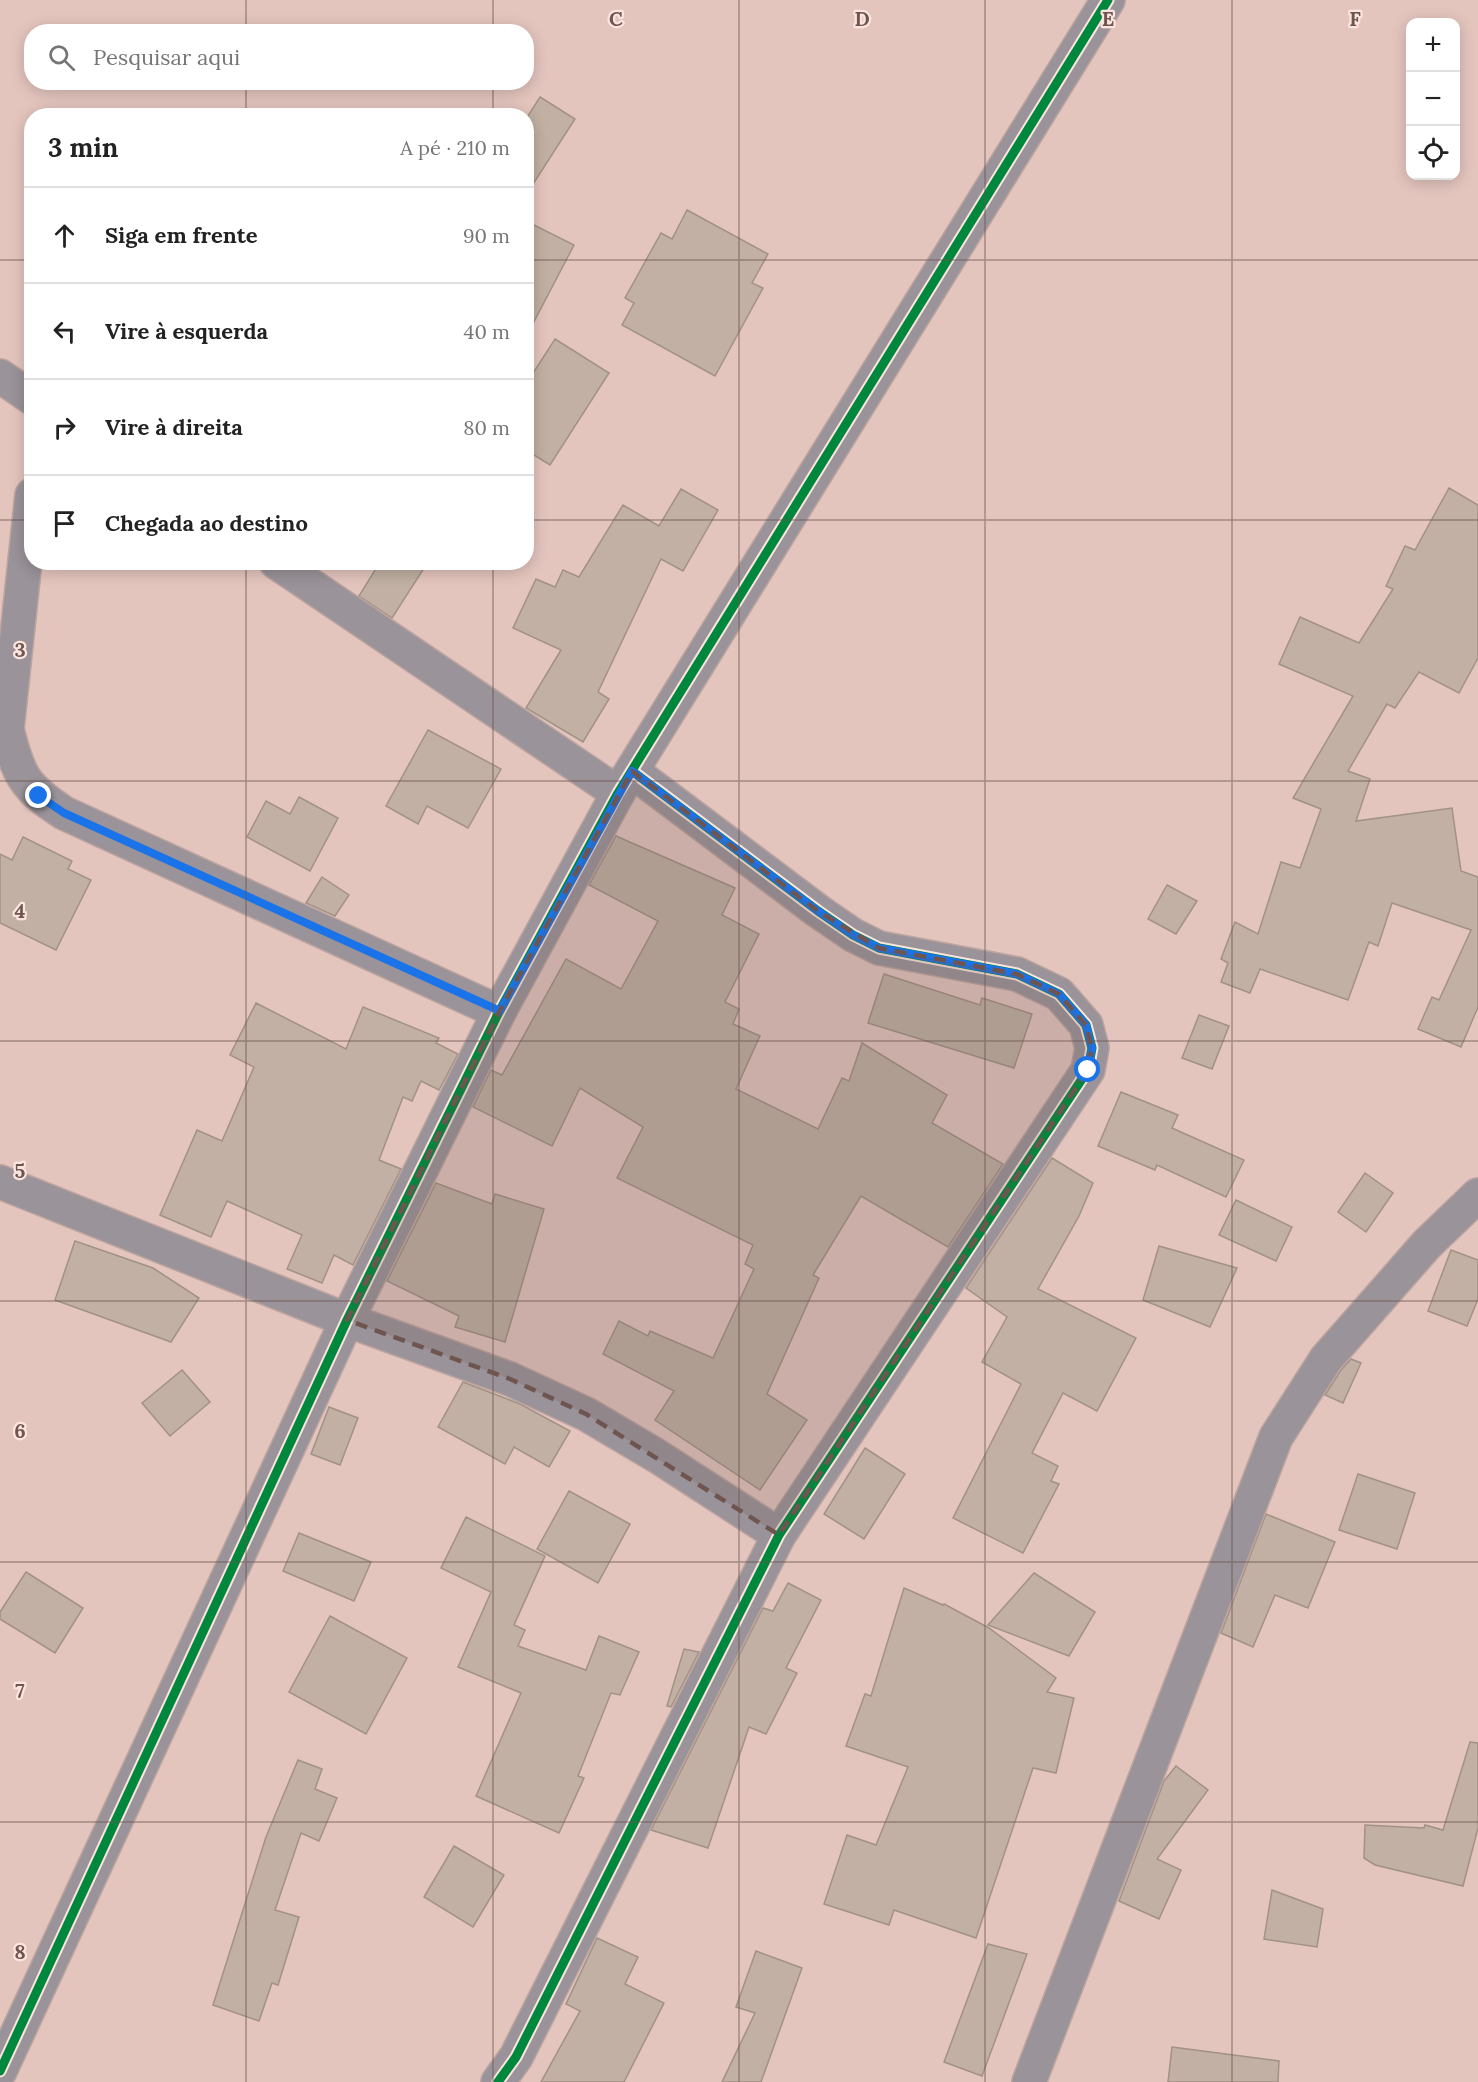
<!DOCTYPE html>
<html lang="pt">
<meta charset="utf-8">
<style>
:root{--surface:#fff;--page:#f6f6f6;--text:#222;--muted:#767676;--line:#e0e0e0}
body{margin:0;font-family:Lora,serif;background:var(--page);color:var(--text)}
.controls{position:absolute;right:18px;top:18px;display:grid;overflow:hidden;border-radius:12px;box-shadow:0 3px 15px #0003}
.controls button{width:54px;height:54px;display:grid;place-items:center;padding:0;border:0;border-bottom:2px solid var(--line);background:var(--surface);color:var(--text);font:30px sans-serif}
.stop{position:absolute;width:18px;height:18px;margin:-14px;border:4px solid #1a73e8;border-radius:50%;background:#fff}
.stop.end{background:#1a73e8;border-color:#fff;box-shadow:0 2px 6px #0008}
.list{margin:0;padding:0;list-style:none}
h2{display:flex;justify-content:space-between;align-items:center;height:78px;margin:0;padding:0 24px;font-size:26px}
h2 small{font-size:20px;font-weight:400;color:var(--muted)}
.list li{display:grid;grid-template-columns:39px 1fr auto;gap:18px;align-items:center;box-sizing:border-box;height:96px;padding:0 24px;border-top:2px solid var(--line)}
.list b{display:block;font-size:22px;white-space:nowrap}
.list em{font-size:20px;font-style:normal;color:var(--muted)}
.icon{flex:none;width:33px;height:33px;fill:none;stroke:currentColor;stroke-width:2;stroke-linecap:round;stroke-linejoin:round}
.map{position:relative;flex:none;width:1478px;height:2082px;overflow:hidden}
.search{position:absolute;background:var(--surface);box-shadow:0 3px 15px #0003;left:24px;top:24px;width:510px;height:66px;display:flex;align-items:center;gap:15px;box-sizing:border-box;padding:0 21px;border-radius:24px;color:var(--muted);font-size:22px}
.panel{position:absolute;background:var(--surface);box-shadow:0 3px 15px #0003;left:24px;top:108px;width:510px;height:462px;border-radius:24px}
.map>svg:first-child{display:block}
.building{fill:#c1b0a3;stroke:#a29185;stroke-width:1.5}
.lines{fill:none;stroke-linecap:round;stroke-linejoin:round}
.minor-casing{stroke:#bca49f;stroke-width:36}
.minor{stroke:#9a9399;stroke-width:33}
.cycleway-casing{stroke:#fde5df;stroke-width:13}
.cycleway{stroke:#00873e;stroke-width:9}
.route{stroke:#1a73e8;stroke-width:8}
.marked{fill:#6e5550;fill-opacity:0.2;stroke:#6e5550;stroke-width:4.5;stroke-dasharray:12 8;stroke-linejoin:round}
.grid{fill:none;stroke:#6e5550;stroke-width:1.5;stroke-opacity:0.55}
.grid-label{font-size:20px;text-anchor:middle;font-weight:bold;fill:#6e5550;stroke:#fde5df;stroke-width:4.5;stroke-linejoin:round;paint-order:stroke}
</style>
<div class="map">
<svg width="1478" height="2082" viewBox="0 0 1478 2082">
<rect width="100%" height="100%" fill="#e4c5be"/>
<g class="building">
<polygon points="540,97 575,119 526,195 526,119"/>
<polygon points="687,210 768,254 752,283 763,288 715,376 622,325 634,303 625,298 661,233 672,239"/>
<polygon points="526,221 574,245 526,337"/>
<polygon points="555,339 609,373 550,465 526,450 526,384"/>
<polygon points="1449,488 1478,505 1478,658 1459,693 1419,672 1395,708 1387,704 1348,771 1370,779 1356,821 1452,808 1461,871 1478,877 1478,1007 1461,1047 1418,1029 1432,997 1439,1000 1471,930 1392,903 1378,946 1369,942 1348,1000 1260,969 1250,993 1221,982 1228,963 1221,959 1235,922 1258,934 1281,862 1300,868 1321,809 1293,798 1353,696 1279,664 1300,617 1359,643 1393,589 1386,586 1405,546 1415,550"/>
<polygon points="681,489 718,510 683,571 661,559 598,692 609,699 583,742 526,708 561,650 513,628 536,579 555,587 563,570 579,577 623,505 659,526"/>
<polygon points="380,562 428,562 392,618 359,596"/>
<polygon points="428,730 501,769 468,828 427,806 418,824 386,806"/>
<polygon points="299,797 338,818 310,871 247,837 266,801 290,814"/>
<polygon points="616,836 735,888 722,915 759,934 725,1002 739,1009 733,1024 760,1036 736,1089 818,1129 842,1078 849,1081 862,1043 947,1095 932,1123 1003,1164 948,1247 861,1196 813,1275 819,1278 767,1394 807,1420 760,1490 655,1420 674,1391 603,1354 619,1321 648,1336 650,1331 713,1358 754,1269 745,1264 753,1245 617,1178 643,1127 580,1088 552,1146 473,1107 491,1070 502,1075 566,959 621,989 658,921 589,885"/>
<polygon points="23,837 72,861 68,869 91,880 56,950 0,923 0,854 12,860"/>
<polygon points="322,877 349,895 335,916 306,903"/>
<polygon points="1167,885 1197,901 1176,934 1148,919"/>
<polygon points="884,974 980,1005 982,998 1032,1014 1014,1068 868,1023"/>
<polygon points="256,1003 346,1049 363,1007 439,1038 436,1043 458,1054 439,1090 421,1081 412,1101 403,1097 379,1160 401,1169 353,1265 334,1255 322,1283 287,1269 302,1235 227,1201 211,1237 160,1215 197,1130 222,1141 254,1067 230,1055"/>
<polygon points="1199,1015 1229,1026 1212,1069 1182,1058"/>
<polygon points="1121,1092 1178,1115 1172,1128 1244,1160 1226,1197 1157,1165 1155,1170 1098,1146"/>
<polygon points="1052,1158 1093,1183 1079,1216 1038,1289 1136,1338 1097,1411 1063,1393 1032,1453 1058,1466 1051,1481 1059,1484 1023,1553 953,1518 1021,1384 982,1362 1007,1317 966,1288"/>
<polygon points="1365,1173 1393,1193 1366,1232 1338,1212"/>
<polygon points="436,1183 492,1204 495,1194 544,1209 505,1342 455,1327 459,1316 387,1281"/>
<polygon points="1236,1200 1292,1227 1276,1261 1219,1235"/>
<polygon points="75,1241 153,1268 199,1298 171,1342 55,1300"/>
<polygon points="1159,1246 1237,1268 1210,1327 1143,1300"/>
<polygon points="1451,1250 1478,1260 1478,1299 1467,1326 1428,1311"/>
<polygon points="1351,1359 1361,1363 1343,1403 1325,1395 1341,1370"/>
<polygon points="182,1370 210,1402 170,1436 142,1403"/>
<polygon points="463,1382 520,1404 570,1431 549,1467 514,1447 505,1464 438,1427"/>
<polygon points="329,1407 358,1418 340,1465 311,1454"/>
<polygon points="865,1448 905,1474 864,1539 824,1514"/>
<polygon points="1358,1474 1415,1493 1397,1549 1339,1530"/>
<polygon points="569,1491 630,1524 598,1583 537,1549"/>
<polygon points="1266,1514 1335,1542 1308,1608 1275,1595 1253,1647 1221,1633"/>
<polygon points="466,1517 545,1556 514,1625 525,1630 518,1646 586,1670 599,1636 639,1652 620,1695 611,1693 578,1776 584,1778 559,1833 476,1796 521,1693 458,1667 491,1592 441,1568"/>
<polygon points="299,1533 371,1562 354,1601 283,1571"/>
<polygon points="26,1572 83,1608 55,1653 0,1619 0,1612"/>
<polygon points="1034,1573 1095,1612 1069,1656 988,1625"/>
<polygon points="788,1583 821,1600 786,1668 797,1673 766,1734 749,1727 708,1848 651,1830 763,1608 773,1611"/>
<polygon points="904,1588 943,1605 944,1604 989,1628 1056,1678 1047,1692 1074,1698 1056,1773 1033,1768 976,1938 894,1910 889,1925 824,1904 847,1835 876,1845 908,1767 846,1746 865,1694 871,1696"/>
<polygon points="330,1616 407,1658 366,1734 289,1692"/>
<polygon points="684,1649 699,1652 671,1707 667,1706"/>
<polygon points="1470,1742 1478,1743 1478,1828 1463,1886 1375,1865 1364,1858 1365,1825 1424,1828 1425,1825 1443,1830"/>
<polygon points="298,1760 322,1769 315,1789 337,1798 319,1841 301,1833 275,1910 299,1917 278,1985 272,1983 259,2021 213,2005 266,1837"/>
<polygon points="1176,1766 1208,1790 1157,1859 1181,1870 1159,1919 1119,1901 1164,1781"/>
<polygon points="454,1846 504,1875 473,1927 424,1897"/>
<polygon points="1272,1890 1323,1909 1317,1947 1264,1939"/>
<polygon points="597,1938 638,1957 625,1984 664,2003 624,2082 541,2082 580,2011 566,2004"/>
<polygon points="988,1944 1027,1954 982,2076 944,2062"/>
<polygon points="756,1951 802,1968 761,2082 722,2082 755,2013 736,2007"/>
<polygon points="1172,2047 1279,2061 1278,2082 1168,2082"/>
</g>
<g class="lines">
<defs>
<g id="minor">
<polyline points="0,376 32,398"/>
<path d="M32 495 7 729C18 775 24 787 64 813L499 1012"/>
<polyline points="276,562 618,793"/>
<polyline points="0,1182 347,1320 510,1379 586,1414 657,1456 779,1535"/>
<polyline points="0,2071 347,1320 499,1012 618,793 1108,0"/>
<polyline points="498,2082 516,2057 779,1535 1088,1070 1092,1048 1086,1025 1059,994 1017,974 879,948 853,935 818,911 632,771"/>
<polyline points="1029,2082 1276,1437 1326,1359 1427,1244 1478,1195"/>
</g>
</defs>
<use href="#minor" class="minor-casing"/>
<use href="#minor" class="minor"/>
<defs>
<g id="cycleway">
<polyline points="0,2071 347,1320 499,1012 618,793 1108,0"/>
<polyline points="498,2082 516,2057 779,1535 1088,1070 1092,1048 1086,1025 1059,994 1017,974 879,948 853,935 818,911 632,771"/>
</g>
</defs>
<use href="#cycleway" class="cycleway-casing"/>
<use href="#cycleway" class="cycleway"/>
</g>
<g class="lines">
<polyline class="route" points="39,796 64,813 500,1011 632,771 818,911 853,935 879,948 1017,974 1059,994 1086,1025 1092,1048 1088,1070"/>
</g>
<path class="marked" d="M632 771 818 911 879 948 1017 974 1059 994 1086 1025 1092 1048 1088 1070 779 1535 586 1414 510 1379 347 1320 499 1012Z"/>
<path class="grid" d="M246 0V32M493 0V32M739 0V2082M985 0V2082M1232 0V2082M246 82V116M493 82V116M0 260H32M526 260H1478M0 520H32M526 520H1478M246 562V2082M493 562V2082M0 781H1478M0 1041H1478M0 1301H1478M0 1562H1478M0 1822H1478"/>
<g class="grid-label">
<text x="616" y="26">C</text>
<text x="862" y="26">D</text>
<text x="1108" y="26">E</text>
<text x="1355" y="26">F</text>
<text x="20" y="657">3</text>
<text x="20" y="918">4</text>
<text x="20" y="1178">5</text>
<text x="20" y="1438">6</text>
<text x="20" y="1698">7</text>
<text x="20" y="1959">8</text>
</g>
</svg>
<div class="controls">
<button>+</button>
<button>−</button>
<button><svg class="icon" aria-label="locate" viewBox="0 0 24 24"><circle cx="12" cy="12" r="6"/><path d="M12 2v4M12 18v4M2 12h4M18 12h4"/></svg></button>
</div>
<div class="stop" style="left:1088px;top:1070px"></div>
<div class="stop end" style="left:39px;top:796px"></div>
<div class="search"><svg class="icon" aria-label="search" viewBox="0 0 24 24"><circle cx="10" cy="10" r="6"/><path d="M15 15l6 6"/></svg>Pesquisar aqui</div>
<section class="panel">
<h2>3 min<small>A pé · 210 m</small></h2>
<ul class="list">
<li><svg class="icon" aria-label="ahead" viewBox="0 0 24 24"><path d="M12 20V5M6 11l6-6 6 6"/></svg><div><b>Siga em frente</b></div><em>90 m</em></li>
<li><svg class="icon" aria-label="left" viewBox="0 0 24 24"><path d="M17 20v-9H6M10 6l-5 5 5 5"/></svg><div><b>Vire à esquerda</b></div><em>40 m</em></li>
<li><svg class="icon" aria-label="right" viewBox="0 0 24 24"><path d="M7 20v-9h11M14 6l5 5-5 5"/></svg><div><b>Vire à direita</b></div><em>80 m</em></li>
<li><svg class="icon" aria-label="arrive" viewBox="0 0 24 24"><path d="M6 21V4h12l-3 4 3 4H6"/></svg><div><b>Chegada ao destino</b></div></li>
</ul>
</section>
</div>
